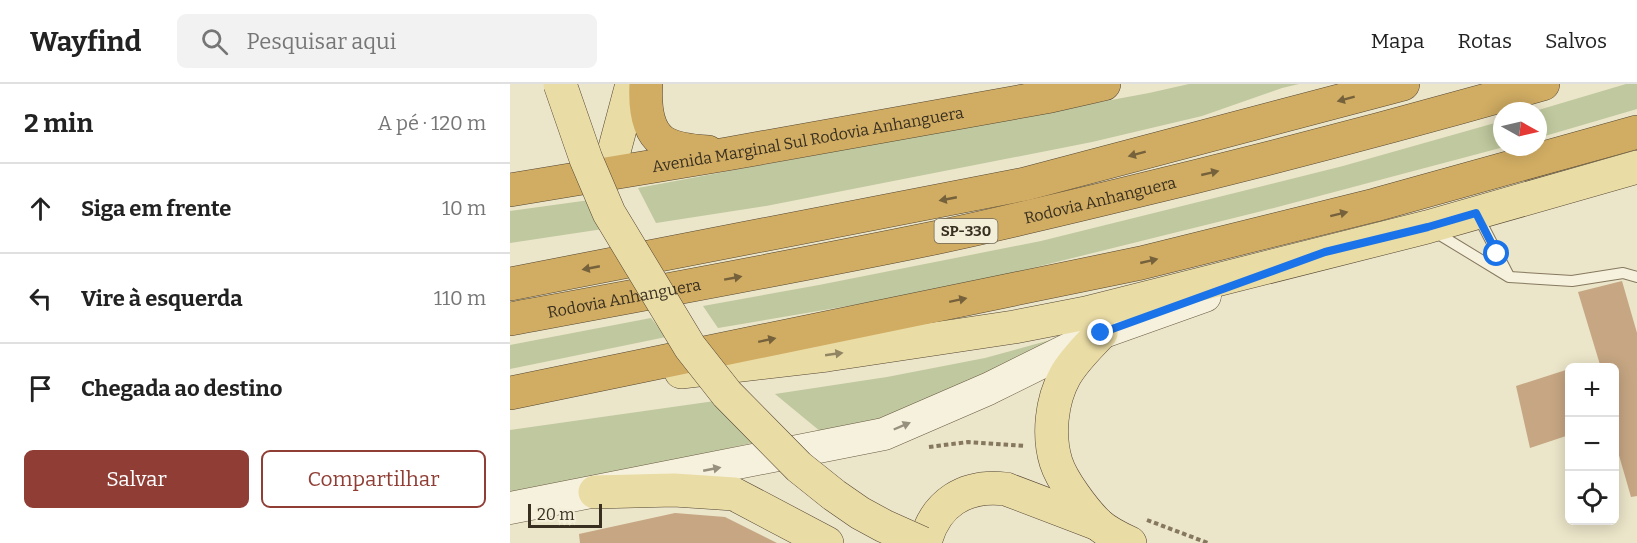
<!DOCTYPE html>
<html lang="pt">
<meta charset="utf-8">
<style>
:root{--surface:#fff;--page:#f2f2f2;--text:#222;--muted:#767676;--line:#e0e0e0;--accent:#903e35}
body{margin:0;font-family:Bitter,serif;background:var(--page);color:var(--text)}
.controls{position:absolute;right:18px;bottom:18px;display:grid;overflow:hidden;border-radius:9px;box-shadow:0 3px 15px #0003}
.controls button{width:54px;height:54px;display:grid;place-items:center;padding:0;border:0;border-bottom:2px solid var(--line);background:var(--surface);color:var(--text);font:30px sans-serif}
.compass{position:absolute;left:983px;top:18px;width:54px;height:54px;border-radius:50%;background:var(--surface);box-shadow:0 3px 15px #0003;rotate:98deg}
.scale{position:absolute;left:18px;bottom:15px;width:74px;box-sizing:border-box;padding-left:6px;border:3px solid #382f21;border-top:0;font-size:16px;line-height:21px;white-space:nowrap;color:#382f21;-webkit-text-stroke:4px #f3eed8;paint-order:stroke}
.stop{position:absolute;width:18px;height:18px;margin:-14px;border:4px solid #1a73e8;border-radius:50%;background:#fff}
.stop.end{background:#1a73e8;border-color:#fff;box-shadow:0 2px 6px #0008}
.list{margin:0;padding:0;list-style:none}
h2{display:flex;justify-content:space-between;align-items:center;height:78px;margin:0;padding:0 24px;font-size:26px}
h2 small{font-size:20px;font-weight:400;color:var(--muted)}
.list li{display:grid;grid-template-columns:39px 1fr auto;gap:18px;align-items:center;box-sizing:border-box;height:90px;padding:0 24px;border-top:2px solid var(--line)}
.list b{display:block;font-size:22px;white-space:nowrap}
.list em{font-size:20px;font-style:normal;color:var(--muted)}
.actions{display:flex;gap:12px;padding:18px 24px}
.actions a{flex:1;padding:14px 0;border:2px solid var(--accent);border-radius:9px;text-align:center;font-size:21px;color:var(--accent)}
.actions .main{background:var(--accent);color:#fff}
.icon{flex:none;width:33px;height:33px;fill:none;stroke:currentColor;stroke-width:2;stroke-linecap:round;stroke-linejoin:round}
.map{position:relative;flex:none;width:1127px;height:459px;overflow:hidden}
header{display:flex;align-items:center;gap:36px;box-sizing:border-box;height:84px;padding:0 30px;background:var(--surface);border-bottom:2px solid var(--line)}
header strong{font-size:28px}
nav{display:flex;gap:33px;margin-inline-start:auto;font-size:21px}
.search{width:420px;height:54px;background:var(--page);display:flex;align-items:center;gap:15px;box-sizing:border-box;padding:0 21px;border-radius:9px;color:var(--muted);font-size:22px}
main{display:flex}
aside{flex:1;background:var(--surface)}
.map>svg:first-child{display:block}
.green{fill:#bfc89e}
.building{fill:#c6a683}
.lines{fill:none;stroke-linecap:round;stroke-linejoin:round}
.lane-casing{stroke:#86785f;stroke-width:12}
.secondary-casing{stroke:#685942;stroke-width:33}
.primary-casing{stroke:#544633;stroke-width:34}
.highway-casing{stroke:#544633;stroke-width:34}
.path{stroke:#86785f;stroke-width:4;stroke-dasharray:4.5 3;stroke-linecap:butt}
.lane{stroke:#f6f1dc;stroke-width:10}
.secondary{stroke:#f6f1dc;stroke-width:32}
.primary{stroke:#eadca5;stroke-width:33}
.highway{stroke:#d1ad63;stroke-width:33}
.primary-bridge-casing{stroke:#544633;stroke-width:34;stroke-linecap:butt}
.primary-bridge{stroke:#eadca5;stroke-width:33}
.oneway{fill:#75613b}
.oneway2{fill:#918663}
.oneway3{fill:#97907e}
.route{stroke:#1a73e8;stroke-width:8}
.labels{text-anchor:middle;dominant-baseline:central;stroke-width:4.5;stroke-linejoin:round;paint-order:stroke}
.shield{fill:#f3eed8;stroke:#706858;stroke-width:1.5}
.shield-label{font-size:15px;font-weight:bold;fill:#382f21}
.street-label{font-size:16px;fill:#382f21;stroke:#f3eed8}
</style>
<header>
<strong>Wayfind</strong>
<div class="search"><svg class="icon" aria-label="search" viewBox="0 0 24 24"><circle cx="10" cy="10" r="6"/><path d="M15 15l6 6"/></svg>Pesquisar aqui</div>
<nav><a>Mapa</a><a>Rotas</a><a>Salvos</a></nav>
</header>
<main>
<aside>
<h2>2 min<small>A pé · 120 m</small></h2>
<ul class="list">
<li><svg class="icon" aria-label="ahead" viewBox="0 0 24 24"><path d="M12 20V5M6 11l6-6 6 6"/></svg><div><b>Siga em frente</b></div><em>10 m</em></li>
<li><svg class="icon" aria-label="left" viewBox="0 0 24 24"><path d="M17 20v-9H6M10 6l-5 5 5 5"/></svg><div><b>Vire à esquerda</b></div><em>110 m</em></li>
<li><svg class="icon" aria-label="arrive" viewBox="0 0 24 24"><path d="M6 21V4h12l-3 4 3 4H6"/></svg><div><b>Chegada ao destino</b></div></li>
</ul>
<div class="actions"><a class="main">Salvar</a><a>Compartilhar</a></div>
</aside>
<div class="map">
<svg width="1127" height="459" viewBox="0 0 1127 459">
<rect width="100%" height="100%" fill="#ebe5c9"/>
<g class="green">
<polygon points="679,0 789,0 772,4 692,32 582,58 256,122 146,139 128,104 639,9"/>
<polygon points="1116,0 1127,0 1127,25 1028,54 1028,27 1025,27"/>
<polygon points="992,37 992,63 994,63 752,127 470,197 385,214 208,244 193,222 309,201 531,157 833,82"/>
<polygon points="80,116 93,145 0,159 0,127"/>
<polygon points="141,234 156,253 0,285 0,261"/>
<polygon points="573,247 380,337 316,352 265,310 377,293 475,274"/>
<polygon points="205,317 246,358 0,413 0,346"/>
</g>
<g class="building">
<polygon points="1112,197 1127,249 1127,412 1121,413 1104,354 1104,284 1091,284 1068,208"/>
<polygon points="1059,285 1059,351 1020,364 1006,302"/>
<polygon points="165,429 215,433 267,459 70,459 69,450"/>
</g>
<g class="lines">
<defs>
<g id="lane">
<polyline points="968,132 999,192"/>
<polyline points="925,148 999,193 1062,197 1113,189 1127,193"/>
</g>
<polyline id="secondary" points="0,424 374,350 478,305 591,249 695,212"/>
<g id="primary">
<polyline points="98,90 122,0"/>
<path d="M591 249C578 263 564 276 555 292 541 317 538 352 546 378 552 397 574 426 588 440 597 448 609 454 620 459"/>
<polyline points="171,288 317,271 504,243 576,229 917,143 1127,83"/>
<polyline points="85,408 164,406 224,410 317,459"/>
<path d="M415 459C425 419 455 400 496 405L588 440"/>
</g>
<g id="highway">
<path d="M136 0C135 18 136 45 152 57 163 65 184 67 198 68"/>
<path id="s1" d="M0 106 217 70 541 12 594 0"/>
<polyline points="0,200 515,100 893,0"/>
<path id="s2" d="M0 235C141 209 283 183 424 154 486 141 548 126 610 111 752 77 893 40 1033 0"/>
<polyline points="0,309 631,179 865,121 1127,48"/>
</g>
</defs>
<use href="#lane" class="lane-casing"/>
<use href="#secondary" class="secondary-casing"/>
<use href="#primary" class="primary-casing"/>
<use href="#highway" class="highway-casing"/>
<g class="path">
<polyline points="419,363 458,358 516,362"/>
<polyline points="637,436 698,459"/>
</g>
<use href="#lane" class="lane"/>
<use href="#secondary" class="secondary"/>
<use href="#primary" class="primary"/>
<use href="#highway" class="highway"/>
<defs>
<polyline id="primary-bridge" points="50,0 76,75 99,129 180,263 217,310 289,383 324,411 350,429 374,442 412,459"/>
</defs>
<use href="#primary-bridge" class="primary-bridge-casing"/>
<use href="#primary-bridge" class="primary-bridge"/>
</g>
<defs><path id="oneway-solid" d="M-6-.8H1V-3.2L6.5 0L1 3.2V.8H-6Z" transform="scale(1.5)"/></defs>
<g class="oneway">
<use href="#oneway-solid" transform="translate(836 15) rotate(165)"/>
<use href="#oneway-solid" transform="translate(627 70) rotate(165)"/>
<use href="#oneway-solid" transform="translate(700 89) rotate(-13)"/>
<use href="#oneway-solid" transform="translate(438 115) rotate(169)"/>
<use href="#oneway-solid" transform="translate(829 130) rotate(-14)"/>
<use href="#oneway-solid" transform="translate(639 177) rotate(-13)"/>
<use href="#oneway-solid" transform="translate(81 184) rotate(169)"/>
<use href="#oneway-solid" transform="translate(223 194) rotate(-10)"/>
<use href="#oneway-solid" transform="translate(448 216) rotate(-12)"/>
<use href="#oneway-solid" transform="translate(257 256) rotate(-12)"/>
</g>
<use class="oneway2" href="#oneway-solid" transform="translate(324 270) rotate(-8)"/>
<g class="oneway3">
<use href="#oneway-solid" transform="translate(392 342) rotate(-23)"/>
<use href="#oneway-solid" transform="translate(202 385) rotate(-11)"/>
</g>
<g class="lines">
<polyline class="route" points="591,249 815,168 918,143 966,129 987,170"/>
</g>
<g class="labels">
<rect class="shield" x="424.5" y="135" width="63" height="24" rx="4.5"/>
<g class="shield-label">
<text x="456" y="147">SP-330</text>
</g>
<g class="street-label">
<text stroke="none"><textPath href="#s1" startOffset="302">Avenida Marginal Sul Rodovia Anhanguera</textPath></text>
<text stroke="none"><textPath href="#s2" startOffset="602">Rodovia Anhanguera</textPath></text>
<text stroke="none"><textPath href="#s2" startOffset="116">Rodovia Anhanguera</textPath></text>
</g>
</g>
</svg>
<div class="controls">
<button>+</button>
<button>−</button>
<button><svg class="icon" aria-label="locate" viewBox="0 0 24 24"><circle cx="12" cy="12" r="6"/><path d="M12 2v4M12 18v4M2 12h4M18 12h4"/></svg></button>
</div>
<svg class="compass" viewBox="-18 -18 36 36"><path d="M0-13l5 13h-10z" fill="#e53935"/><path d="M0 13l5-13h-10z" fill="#767676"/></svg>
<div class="scale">20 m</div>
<div class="stop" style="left:987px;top:170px"></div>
<div class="stop end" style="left:591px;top:249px"></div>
</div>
</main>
